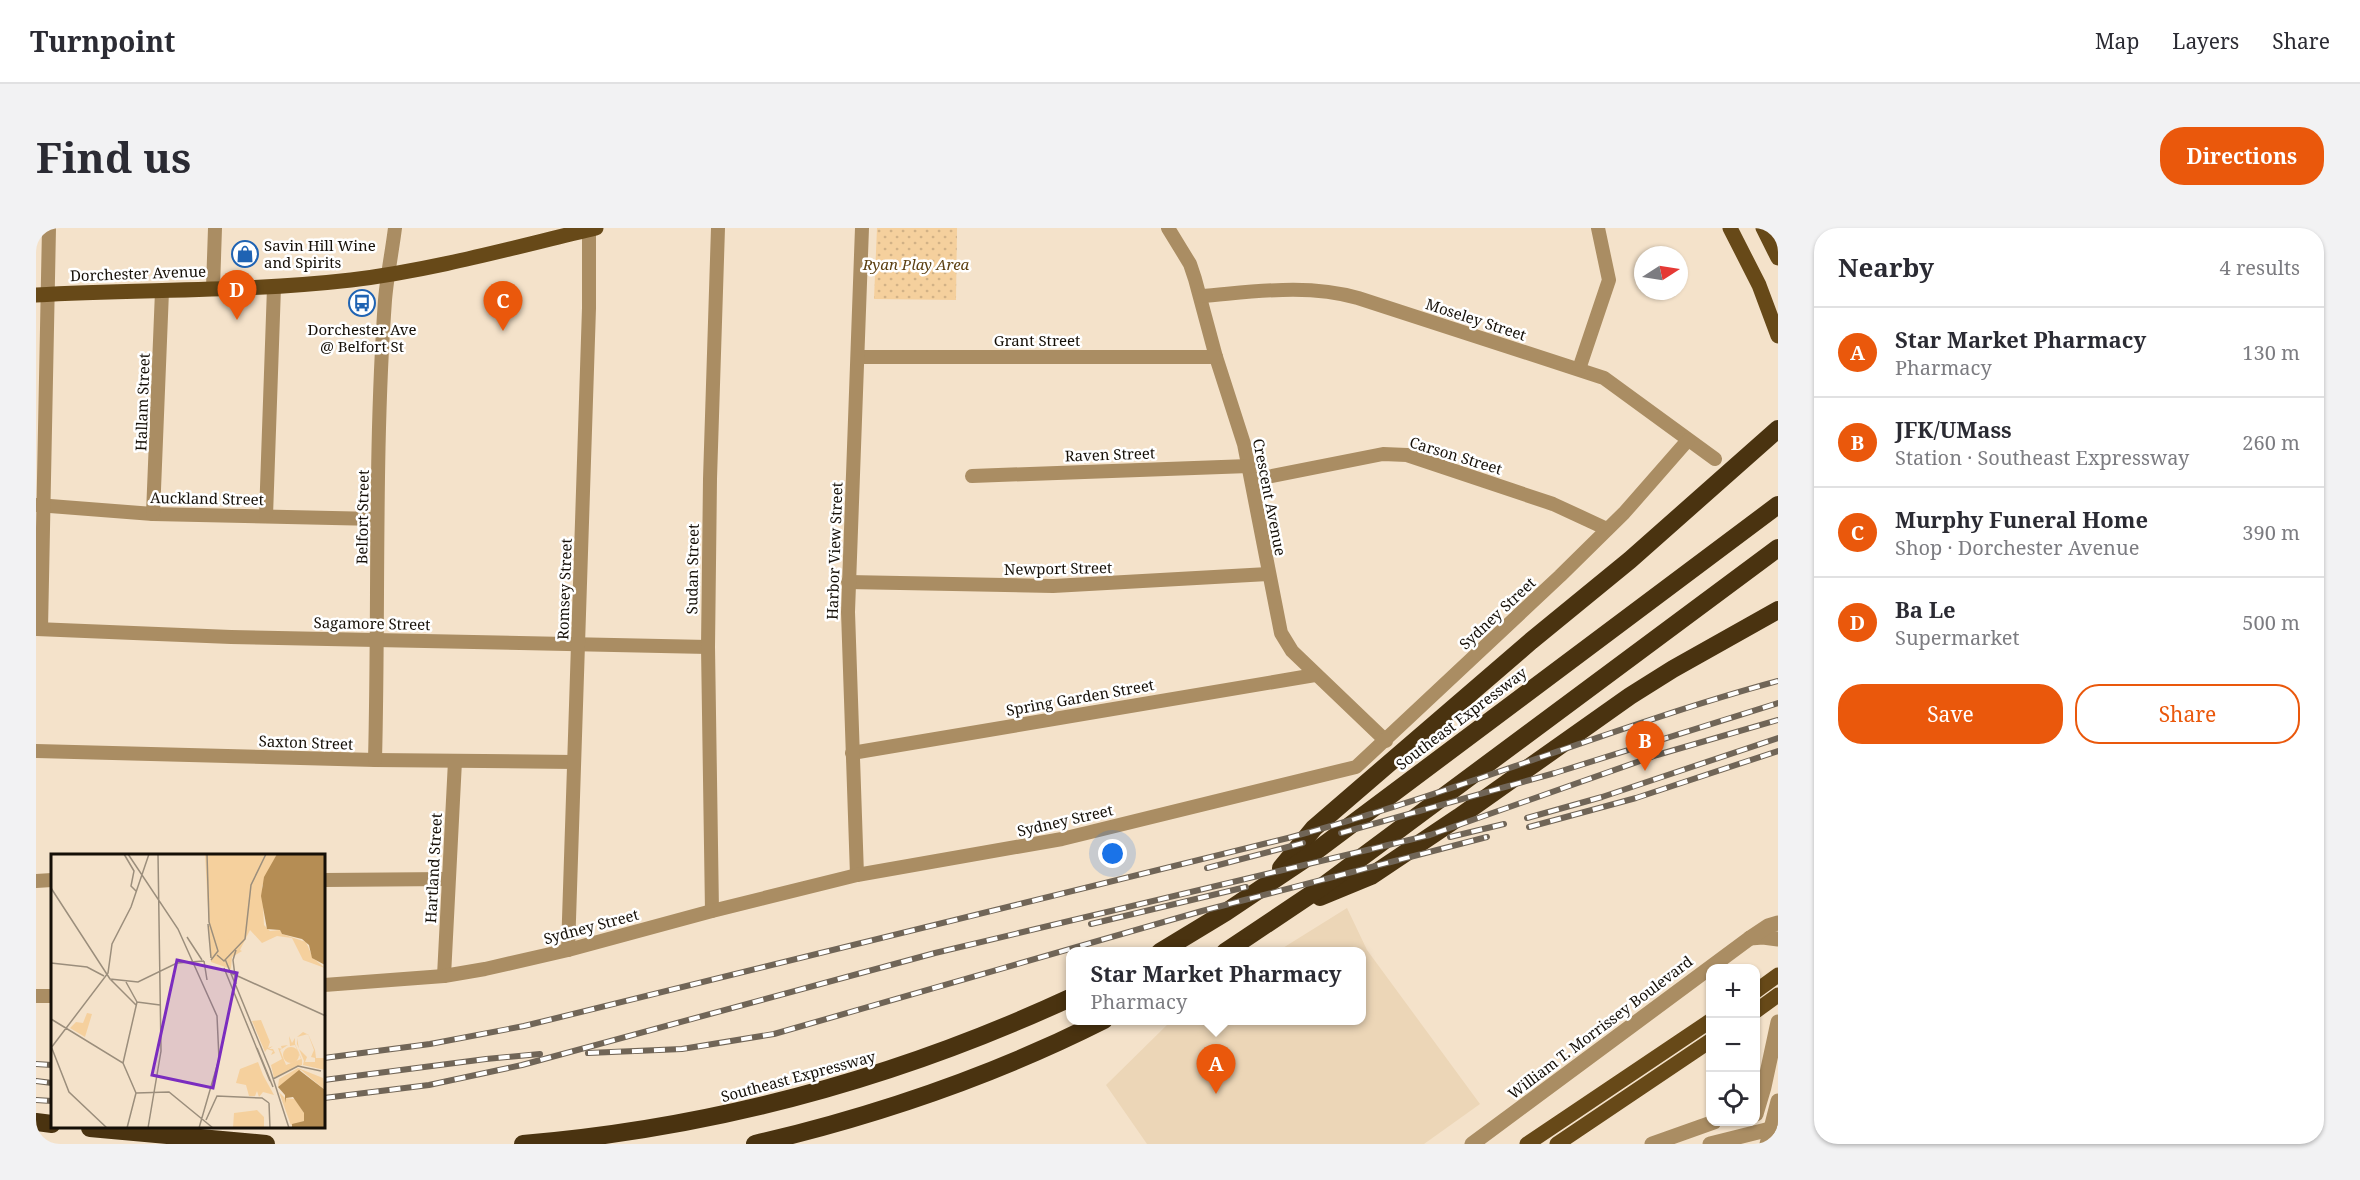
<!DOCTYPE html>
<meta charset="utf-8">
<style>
:root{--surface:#fff;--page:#f2f2f3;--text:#2b2b33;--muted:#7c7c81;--line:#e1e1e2;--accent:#ea580c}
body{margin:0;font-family:"Noto Serif",serif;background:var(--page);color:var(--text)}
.controls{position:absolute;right:18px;bottom:18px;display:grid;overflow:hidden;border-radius:12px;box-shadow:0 2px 4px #0004}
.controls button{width:54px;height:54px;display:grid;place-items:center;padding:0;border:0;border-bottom:2px solid var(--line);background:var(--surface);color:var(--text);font:30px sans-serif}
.compass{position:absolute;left:1598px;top:18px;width:54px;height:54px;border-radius:50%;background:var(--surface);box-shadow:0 2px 4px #0004;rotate:78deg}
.you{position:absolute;left:1077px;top:626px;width:21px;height:21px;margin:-15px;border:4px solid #fff;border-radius:50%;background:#1a73e8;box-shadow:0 0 0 9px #1a73e833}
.badge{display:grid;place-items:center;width:39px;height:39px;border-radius:50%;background:var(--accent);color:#fff;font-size:20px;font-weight:700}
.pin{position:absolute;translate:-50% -50px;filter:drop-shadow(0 2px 3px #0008)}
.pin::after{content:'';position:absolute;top:32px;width:21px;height:18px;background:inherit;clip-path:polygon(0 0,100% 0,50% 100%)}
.popup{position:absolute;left:1030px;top:719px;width:300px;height:78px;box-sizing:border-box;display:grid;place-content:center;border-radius:12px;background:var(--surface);filter:drop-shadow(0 2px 4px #0005);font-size:20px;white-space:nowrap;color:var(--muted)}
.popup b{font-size:22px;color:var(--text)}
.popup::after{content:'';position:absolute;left:50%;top:100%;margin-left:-12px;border:12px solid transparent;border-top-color:var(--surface)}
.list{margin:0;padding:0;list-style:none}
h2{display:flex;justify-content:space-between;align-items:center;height:78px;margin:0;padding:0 24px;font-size:26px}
h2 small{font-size:20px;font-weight:400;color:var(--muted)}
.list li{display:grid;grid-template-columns:39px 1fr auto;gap:18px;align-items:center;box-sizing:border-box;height:90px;padding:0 24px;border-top:2px solid var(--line)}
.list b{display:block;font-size:22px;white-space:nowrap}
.list p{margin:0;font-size:20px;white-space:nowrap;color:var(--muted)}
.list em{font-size:20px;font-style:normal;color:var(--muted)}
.actions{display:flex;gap:12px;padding:18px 24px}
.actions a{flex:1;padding:14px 0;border:2px solid var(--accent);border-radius:24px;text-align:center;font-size:21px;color:var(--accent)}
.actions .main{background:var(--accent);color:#fff}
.icon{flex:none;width:33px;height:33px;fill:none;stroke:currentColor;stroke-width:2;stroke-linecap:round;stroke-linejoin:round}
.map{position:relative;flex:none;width:1742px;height:916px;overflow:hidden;border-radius:24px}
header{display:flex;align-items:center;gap:36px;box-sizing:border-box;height:84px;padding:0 30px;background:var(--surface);border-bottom:2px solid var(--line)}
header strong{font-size:28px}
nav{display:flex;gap:33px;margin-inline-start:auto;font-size:21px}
.intro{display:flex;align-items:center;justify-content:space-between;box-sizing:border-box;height:144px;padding:0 36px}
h1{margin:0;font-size:42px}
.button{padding:15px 27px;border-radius:24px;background:var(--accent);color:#fff;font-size:21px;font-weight:700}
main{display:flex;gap:36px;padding:0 36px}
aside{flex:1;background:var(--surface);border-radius:24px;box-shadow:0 2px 4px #0004}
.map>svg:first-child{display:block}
.built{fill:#ecd6b7}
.park{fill:url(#park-dots)}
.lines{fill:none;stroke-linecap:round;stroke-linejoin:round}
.minor{stroke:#aa8d63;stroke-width:14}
.tertiary{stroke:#aa8d63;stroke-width:15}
.primary{stroke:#674918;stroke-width:15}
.motorway{stroke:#4a3310;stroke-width:18}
.rail-casing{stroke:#706557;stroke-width:6}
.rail{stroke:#fff;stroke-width:4;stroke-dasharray:11;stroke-linecap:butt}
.labels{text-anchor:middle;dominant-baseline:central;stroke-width:5;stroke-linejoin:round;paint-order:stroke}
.poi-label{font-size:15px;fill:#150f07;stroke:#fff;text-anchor:start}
.park-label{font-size:15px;font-style:italic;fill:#5b3f11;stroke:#fff}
.street-label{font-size:15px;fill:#150f07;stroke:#fff}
.inset-road{fill:none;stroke:#9b8e7c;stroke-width:1.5}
.view{fill:#7b2cbf;fill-opacity:0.15;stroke:#7b2cbf;stroke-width:3}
.inset-edge{fill:none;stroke:#150f07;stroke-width:3}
</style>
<header>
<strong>Turnpoint</strong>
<nav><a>Map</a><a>Layers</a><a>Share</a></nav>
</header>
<div class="intro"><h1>Find us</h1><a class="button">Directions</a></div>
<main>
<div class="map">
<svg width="1742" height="916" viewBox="0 0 1742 916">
<defs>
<pattern id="park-dots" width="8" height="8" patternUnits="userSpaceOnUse" patternTransform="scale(1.5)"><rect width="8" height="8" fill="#f5d09d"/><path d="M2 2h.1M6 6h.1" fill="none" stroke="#d1b186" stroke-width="1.8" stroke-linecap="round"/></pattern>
</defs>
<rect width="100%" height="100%" fill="#f4e2ca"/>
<polygon class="built" points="1311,680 1331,722 1444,876 1388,916 1111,916 1070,857 1135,793 1326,792 1326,724 1242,723"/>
<polygon class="park" points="841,0 921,0 920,72 838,71"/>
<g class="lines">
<g class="minor">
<polyline points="1132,0 1154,36 1159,51 1180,129 1208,216 1245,405 1256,423 1350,513"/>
<polyline points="177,60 179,0"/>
<path d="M1165 68C1217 64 1271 55 1322 70L1568 150 1679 231"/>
<polyline points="822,129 1180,129"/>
<polyline points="1543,141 1573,52 1562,0"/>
<polyline points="936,248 1213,238"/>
<polyline points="1216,252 1347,226 1371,227 1517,276 1571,301"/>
<polyline points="1,277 117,286 341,291"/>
<polyline points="117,286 126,63"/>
<polyline points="230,288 238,59"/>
<polyline points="812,354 1017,358 1232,346"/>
<polyline points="0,401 195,409 672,419"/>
<polyline points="5,401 13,0"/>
<polyline points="0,523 339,532 538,534"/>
<polyline points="816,525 1279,447"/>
<path d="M339 532C343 379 338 225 349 72 351 48 356 24 359 0"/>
<polyline points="821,647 812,384 826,0"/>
<polyline points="288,652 412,651"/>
<polyline points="0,653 16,652"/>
<polyline points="676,683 672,419 674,251 682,0"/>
<polyline points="532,722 553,80 553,0"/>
<polyline points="408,748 419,533"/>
<polyline points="288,757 408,748 449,741 532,722 676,683 821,647 1026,611 1320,539 1524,348 1588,285 1652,212"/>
<polyline points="0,768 16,768"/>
</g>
<g class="tertiary">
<polyline points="1714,710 1727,709 1742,711"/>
<polyline points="1720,886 1728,859 1742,794"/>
<polyline points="1436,916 1714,710 1732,698 1742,695"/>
<polyline points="1616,916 1678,894"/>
<polyline points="1674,916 1742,899"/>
<polyline points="1731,916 1742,873"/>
</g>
<g class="primary">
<polyline points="1694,0 1723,57 1742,108"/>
<polyline points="1727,0 1742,30"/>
<path d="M0 67C105 61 210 64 315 52 398 42 479 19 560 0"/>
<polyline points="1720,763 1742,747"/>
<polyline points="1720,783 1742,767"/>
<polyline points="1491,916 1674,793"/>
<polyline points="1521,916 1674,813"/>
</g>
<g class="motorway">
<polyline points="1245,640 1278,600 1495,413 1594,332 1742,201"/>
<polyline points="1284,669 1335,648 1423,589 1594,468 1637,441 1742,382"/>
<polyline points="1124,724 1190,684 1272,629 1742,277"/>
<polyline points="1189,724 1283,661 1742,320"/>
<polyline points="0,894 16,896"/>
<polyline points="54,900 230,916"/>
<path d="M487 916C677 900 861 850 1034 770"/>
<path d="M719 916C839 888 957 848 1068 792"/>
</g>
<defs>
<g id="rail">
<polyline points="1491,590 1566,569 1742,510"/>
<polyline points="1493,599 1600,570 1742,523"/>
<polyline points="1305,605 1519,545 1742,475"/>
<polyline points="1414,609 1468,596"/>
<polyline points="1171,640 1267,615"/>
<polyline points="1055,696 1210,659"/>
<polyline points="552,825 646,821 738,806 1166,683 1451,609"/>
<path d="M288 830 394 816 488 798 1252 610C1418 566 1576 498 1742 453"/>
<polyline points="0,836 16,837"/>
<polyline points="288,852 450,831 504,826"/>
<polyline points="0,853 16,855"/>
<polyline points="288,870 393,857 486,837 899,725 1394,607 1621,527 1742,492"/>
<polyline points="0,872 16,873"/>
</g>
</defs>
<use href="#rail" class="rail-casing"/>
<use href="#rail" class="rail"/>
</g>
<defs>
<symbol id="shop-ring" viewBox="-11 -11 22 22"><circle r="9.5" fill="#fff" stroke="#1f63b3" stroke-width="1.5"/><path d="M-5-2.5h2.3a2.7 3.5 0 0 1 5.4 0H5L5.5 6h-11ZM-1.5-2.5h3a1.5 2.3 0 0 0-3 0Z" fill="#1f63b3"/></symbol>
<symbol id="bus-ring" viewBox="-11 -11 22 22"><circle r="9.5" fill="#fff" stroke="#1f63b3" stroke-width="1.5"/><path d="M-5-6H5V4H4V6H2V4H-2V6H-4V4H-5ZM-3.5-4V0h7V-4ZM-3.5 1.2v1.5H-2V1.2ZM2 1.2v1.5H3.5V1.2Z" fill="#1f63b3"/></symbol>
</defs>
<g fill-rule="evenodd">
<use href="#shop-ring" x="194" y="11" width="30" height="30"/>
<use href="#bus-ring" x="311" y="60" width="30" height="30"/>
</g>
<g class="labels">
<g class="poi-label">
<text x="228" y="17">Savin Hill Wine<tspan x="228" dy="17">and Spirits</tspan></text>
<text x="326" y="101" text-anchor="middle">Dorchester Ave<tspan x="326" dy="17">@ Belfort St</tspan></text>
</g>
<g class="park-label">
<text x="880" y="36">Ryan Play Area</text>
</g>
<g class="street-label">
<text transform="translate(102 45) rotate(-2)">Dorchester Avenue</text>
<text transform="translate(1440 91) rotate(18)">Moseley Street</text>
<text x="1001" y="112">Grant Street</text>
<text transform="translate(106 174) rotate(-88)">Hallam Street</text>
<text transform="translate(1074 226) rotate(-2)">Raven Street</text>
<text transform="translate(1420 227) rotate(17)">Carson Street</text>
<text transform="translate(1234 269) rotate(79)">Crescent Avenue</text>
<text transform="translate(171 270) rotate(1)">Auckland Street</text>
<text transform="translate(326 289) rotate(-89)">Belfort Street</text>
<text transform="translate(798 323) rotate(-88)">Harbor View Street</text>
<text transform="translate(1022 340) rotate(-1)">Newport Street</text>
<text transform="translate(656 341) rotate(-89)">Sudan Street</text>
<text transform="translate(528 361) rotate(-88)">Romsey Street</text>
<text transform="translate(1461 385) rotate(-43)">Sydney Street</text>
<text transform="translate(336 395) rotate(1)">Sagamore Street</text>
<text transform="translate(1044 469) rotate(-10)">Spring Garden Street</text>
<text transform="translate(1425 490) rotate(-37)">Southeast Expressway</text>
<text transform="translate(270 514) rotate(2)">Saxton Street</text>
<text transform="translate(1029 592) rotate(-13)">Sydney Street</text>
<text transform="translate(397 640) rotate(-87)">Hartland Street</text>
<text transform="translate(555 698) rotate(-15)">Sydney Street</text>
<text transform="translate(1564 799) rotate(-37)">William T. Morrissey Boulevard</text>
<text transform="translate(762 848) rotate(-15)">Southeast Expressway</text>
</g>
</g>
<g transform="translate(15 626)">
<rect width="274" height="274" fill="#f4e2ca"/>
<path d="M210 166 219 188 217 194 222 192 218 195H222L224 199 220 201 222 197 216 195 214 198 201 167ZM252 178 256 180 258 182 264 196 265 204H274V216L252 211 253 207 246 190V184L248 195 256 203 254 208H264V204L260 203 263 196 257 180 246 183ZM238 182 241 189 244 184V190L251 206V211L223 224 220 211 231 205 227 194 231 195 230 192 237 191 229 196 235 211 250 205 244 191 239 192Z" fill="#f5d09d"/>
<path d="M36 159 41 160 34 183 19 174 25 168 32 169Z" fill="#f5d09d"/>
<path d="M154 0H226L211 32 213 71 219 77 229 76 231 80 255 88 262 104 274 114 252 106 241 84 226 82 211 89 199 76 189 96 191 97 181 103 180 115 160 108ZM207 208 212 221 223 241 212 238 208 243 206 237 204 242H198L195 231 185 229 189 215ZM247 214 272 224 274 236 250 216 227 233 228 225ZM228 238 234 244 244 245 253 259V267L240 271 241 274ZM206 256 213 263V274H182L183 259Z" fill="#f5d09d"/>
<path d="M176 59 186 66 185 82 180 86 173 83ZM232 201a8 8 0 1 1 16 0a8 8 0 1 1-16 0Z" fill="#f5d09d"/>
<path d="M274 0H275L274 111 261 104 258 91 251 85 231 80 229 76 216 75 210 42 213 23 226 0ZM248 216 274 236V274H241V270L253 267V259L242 243 235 244 234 249V241L227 233Z" fill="#b58d54"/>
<path class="inset-road" d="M73 0 83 17 80 32 85 37M77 0 127 75 166 162 168 205 148 274M156 0 158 68 167 97 160 106M0 34 59 125 87 128 126 109 153 107M157 70 160 104M136 83 151 106M166 101 173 107 194 85 200 31 215 0M174 105 219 215 238 274M153 107 156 126M0 109 36 113 53 122M173 114 219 227M180 119 275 162M59 125 85 151M75 128 86 148M185 130 182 106 185 96M86 148 109 151M0 165 72 209 85 239 76 274M0 192 18 238 56 274M0 194 57 119 61 90 80 53 98 0M206 194 222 233M72 209 86 148M222 225 247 212 270 217M85 239 118 238 162 274M218 249 219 274M155 266 166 242 211 244 218 249M97 274 110 197 107 0"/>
<path class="view" d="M126 106 186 119 162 234 101 221Z"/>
<rect width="274" height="274" class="inset-edge"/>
</g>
</svg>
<div class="controls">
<button>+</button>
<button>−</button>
<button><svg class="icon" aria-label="locate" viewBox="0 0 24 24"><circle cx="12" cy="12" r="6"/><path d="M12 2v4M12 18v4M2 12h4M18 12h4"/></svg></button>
</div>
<svg class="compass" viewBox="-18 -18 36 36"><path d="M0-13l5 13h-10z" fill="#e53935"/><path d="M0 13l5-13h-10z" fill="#7c7c81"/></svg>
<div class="you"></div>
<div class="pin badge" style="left:1180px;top:866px">A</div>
<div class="popup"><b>Star Market Pharmacy</b>Pharmacy</div>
<div class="pin badge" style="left:1609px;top:543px">B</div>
<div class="pin badge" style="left:467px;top:103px">C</div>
<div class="pin badge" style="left:201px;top:92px">D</div>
</div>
<aside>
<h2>Nearby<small>4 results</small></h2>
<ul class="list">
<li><span class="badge">A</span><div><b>Star Market Pharmacy</b><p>Pharmacy</p></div><em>130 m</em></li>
<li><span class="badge">B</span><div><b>JFK/UMass</b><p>Station · Southeast Expressway</p></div><em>260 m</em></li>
<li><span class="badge">C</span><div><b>Murphy Funeral Home</b><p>Shop · Dorchester Avenue</p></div><em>390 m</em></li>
<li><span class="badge">D</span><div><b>Ba Le</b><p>Supermarket</p></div><em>500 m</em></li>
</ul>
<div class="actions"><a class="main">Save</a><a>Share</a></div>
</aside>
</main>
